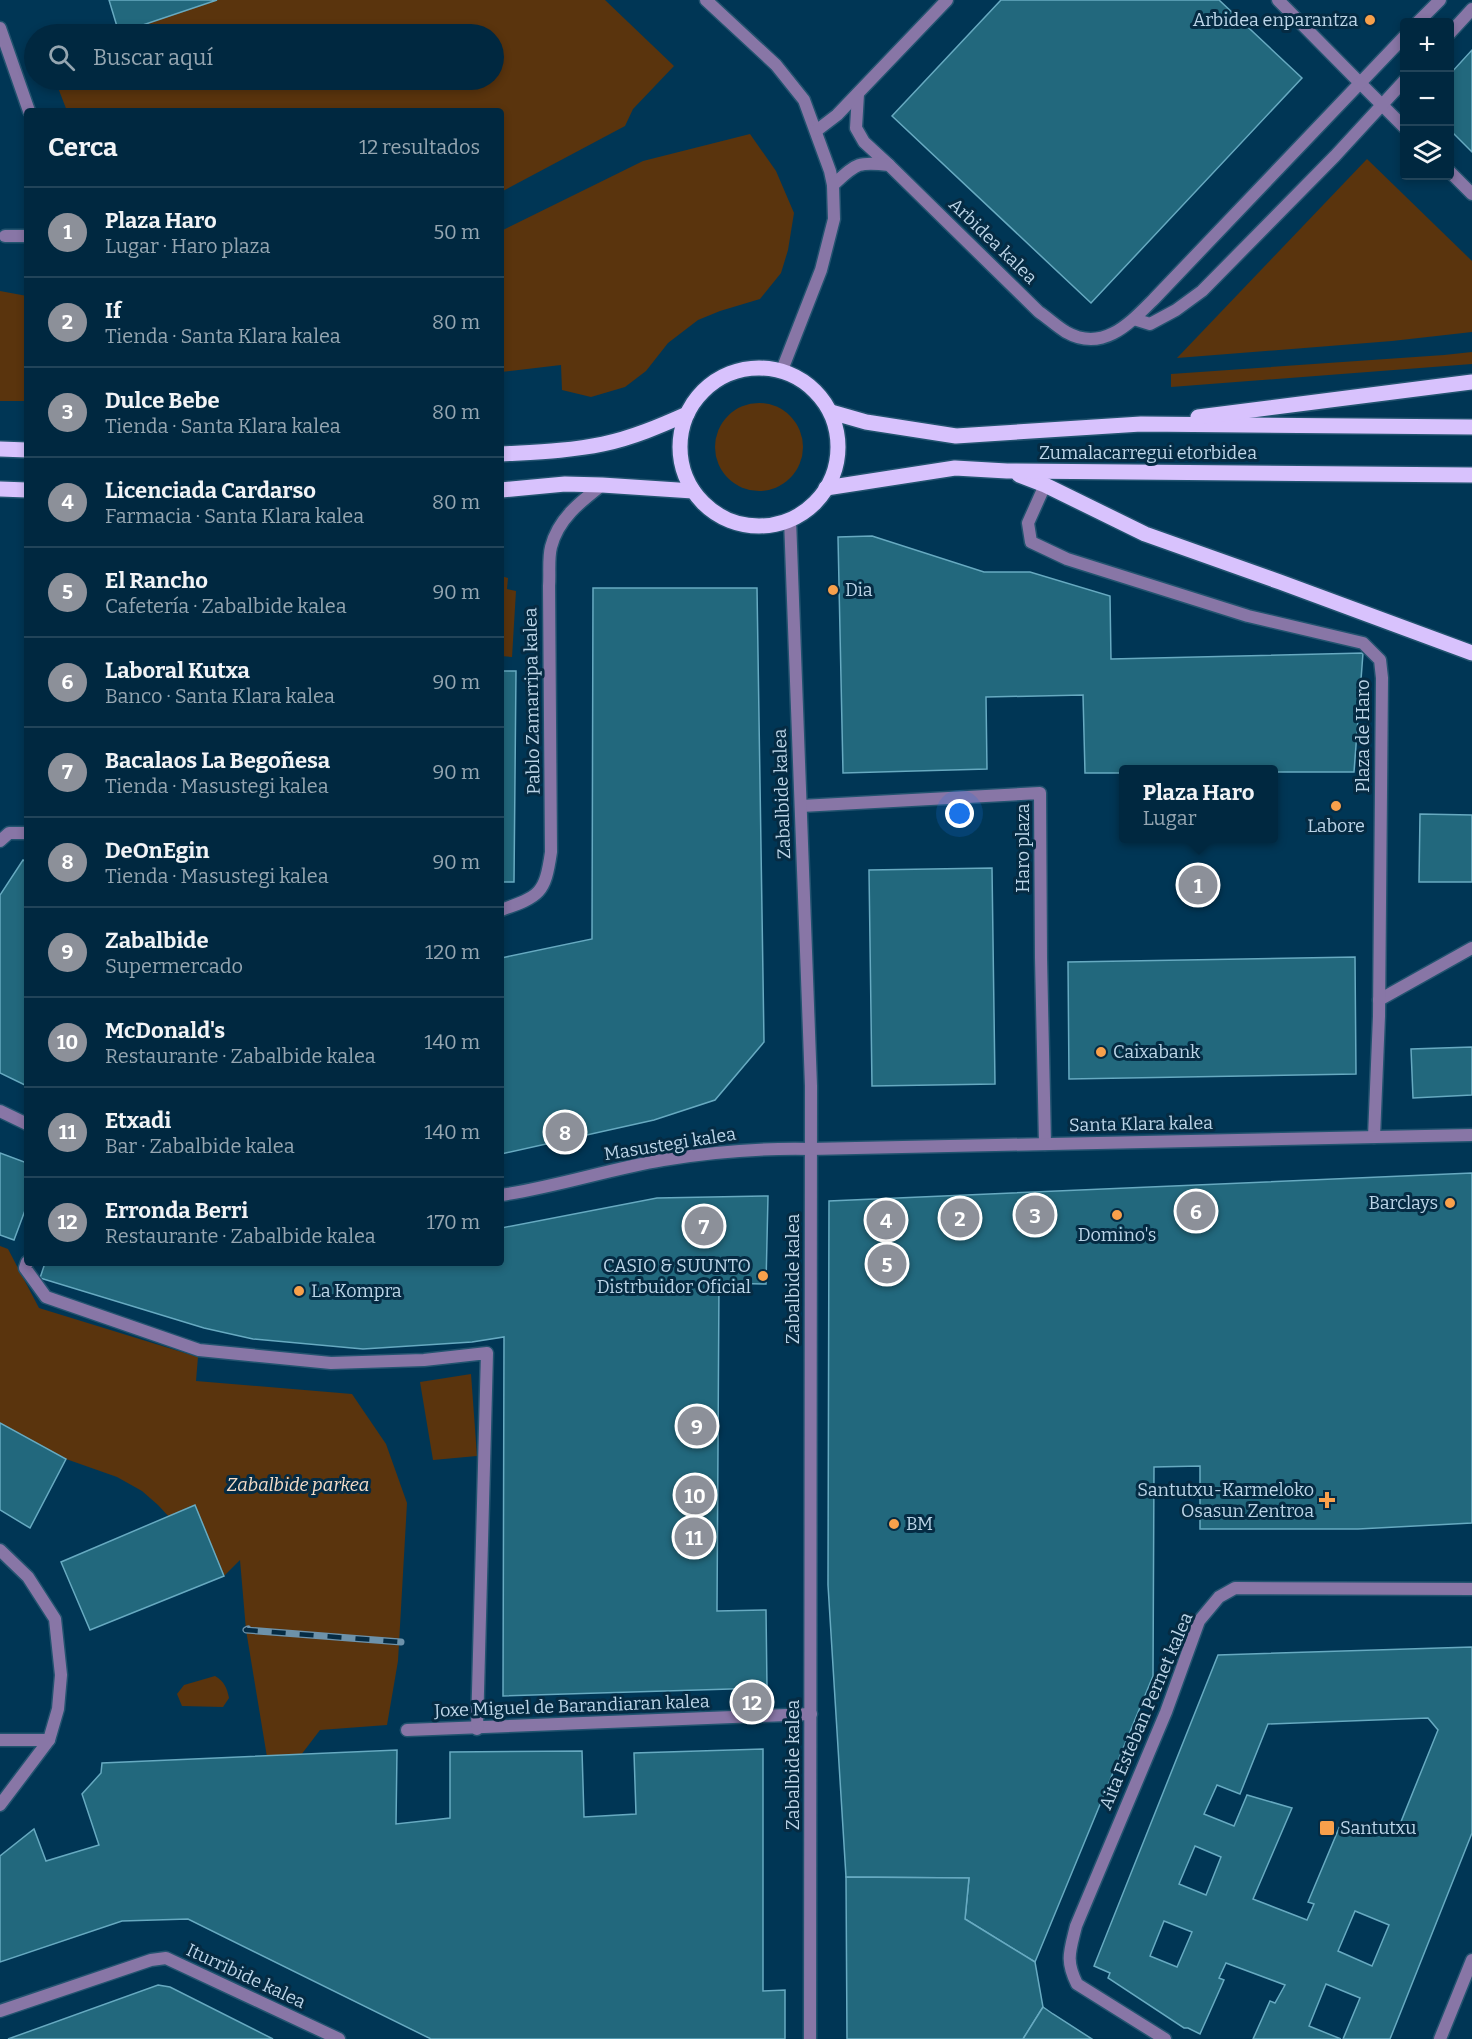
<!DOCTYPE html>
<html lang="es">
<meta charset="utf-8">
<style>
:root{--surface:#002840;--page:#0a3047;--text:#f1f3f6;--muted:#95a6b1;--line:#224459;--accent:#8c9099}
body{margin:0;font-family:Bitter,serif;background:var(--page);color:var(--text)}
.controls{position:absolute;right:18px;top:18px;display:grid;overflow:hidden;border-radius:6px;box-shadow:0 3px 9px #0003}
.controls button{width:54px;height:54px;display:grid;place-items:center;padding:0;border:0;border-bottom:2px solid var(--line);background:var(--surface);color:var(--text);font:30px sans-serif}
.you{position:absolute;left:960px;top:814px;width:21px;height:21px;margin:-15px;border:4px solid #fff;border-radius:50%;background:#1a73e8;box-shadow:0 0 0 9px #1a73e833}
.badge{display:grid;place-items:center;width:39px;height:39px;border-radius:50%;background:var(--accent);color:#fff;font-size:20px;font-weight:700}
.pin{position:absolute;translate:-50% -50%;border:3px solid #fff;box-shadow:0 2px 6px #0006}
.popup{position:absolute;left:1119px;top:765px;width:159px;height:78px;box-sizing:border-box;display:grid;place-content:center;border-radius:6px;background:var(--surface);filter:drop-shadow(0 2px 4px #0005);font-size:20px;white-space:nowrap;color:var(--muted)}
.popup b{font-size:22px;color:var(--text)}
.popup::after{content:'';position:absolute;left:50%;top:100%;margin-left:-12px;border:12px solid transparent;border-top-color:var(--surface)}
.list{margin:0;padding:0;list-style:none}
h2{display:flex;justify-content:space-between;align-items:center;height:78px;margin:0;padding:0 24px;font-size:26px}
h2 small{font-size:20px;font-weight:400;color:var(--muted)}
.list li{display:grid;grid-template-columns:39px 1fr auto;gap:18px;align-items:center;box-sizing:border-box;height:90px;padding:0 24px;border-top:2px solid var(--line)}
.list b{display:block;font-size:22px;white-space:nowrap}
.list p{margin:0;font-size:20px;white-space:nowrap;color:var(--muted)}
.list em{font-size:20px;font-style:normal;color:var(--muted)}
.icon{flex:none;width:33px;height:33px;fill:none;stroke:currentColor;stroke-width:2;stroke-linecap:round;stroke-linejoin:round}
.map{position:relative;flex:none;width:1472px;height:2039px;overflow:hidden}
.search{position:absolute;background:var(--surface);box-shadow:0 3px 9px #0003;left:24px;top:24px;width:480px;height:66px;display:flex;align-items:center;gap:15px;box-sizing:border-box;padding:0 21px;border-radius:33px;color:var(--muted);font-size:22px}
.panel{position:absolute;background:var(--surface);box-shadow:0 3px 9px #0003;left:24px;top:108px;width:480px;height:1158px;border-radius:6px}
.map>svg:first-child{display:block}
.green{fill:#5a340d}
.building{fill:#22687d;stroke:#67aac1;stroke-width:1.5;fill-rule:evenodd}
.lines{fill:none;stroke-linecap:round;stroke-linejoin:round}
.service-casing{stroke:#22536f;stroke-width:15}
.pedestrian-casing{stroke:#22536f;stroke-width:15}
.minor-casing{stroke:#22536f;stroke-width:15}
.primary-casing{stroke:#22536f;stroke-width:18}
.service{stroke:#8876a6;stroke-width:12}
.pedestrian{stroke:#8876a6;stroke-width:12}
.minor{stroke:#8876a6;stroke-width:12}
.primary{stroke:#d8c2fd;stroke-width:15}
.rail-casing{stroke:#6d92aa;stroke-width:7}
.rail{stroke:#052b43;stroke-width:4.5;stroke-dasharray:14;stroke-linecap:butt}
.poi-dot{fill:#f8a04b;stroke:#052b43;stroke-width:2}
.labels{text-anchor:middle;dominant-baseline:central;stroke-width:6;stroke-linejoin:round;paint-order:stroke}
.poi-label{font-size:18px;fill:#bcd5e8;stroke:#052b43;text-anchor:start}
.street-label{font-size:18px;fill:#bcd5e8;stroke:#052b43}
.park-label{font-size:18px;font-style:italic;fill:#f6ddc8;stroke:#052b43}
</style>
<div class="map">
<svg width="1472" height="2039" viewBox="0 0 1472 2039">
<rect width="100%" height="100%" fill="#003655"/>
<g class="green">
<polygon points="217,0 605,0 674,66 633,109 625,126 501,192 501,111 67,111 55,80 494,80 494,34 113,34"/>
<polygon points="750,134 776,171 794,213 788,250 781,273 760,299 720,311 698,320 668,343 646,371 625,387 591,397 562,390 561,365 501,372 501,231 643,161"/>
<polygon points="1367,159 1472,261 1472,332 1392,341 1177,358"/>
<polygon points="0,291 27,296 27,401 0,401"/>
<polygon points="1472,352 1472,364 1171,387 1171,374 1444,355"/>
<circle cx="759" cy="447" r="44"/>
<polygon points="501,576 508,578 507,589 516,591 512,657 501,656"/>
<polygon points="0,1246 8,1249 39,1308 198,1357 196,1381 352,1394 386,1444 407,1503 398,1661 387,1725 320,1730 301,1755 267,1757 246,1630 240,1560 224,1576 158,1505 142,1491 117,1477 66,1459 0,1423"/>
<polygon points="471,1374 477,1456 433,1460 420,1382"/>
<path d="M215 1676C224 1681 227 1688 229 1698L223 1707 182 1706 177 1694 184 1685Z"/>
</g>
<g class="building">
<polygon points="109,0 217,0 119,33"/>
<polygon points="1001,0 1219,0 1302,78 1091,303 892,116"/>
<polygon points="1472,50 1472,152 1450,130 1450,74"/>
<polygon points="872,536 984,572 1030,572 1110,596 1111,659 1363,653 1354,772 1273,772 1273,770 1123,770 1123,773 1085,773 1083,695 986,697 987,769 843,773 838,537"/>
<polygon points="593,588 757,588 764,1042 715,1100 654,1120 501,1154 501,958 592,939"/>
<polygon points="501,671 516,671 514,882 501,882"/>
<polygon points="1420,814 1472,815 1472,882 1419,882"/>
<polygon points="23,860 27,862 27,1086 0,1073 0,895"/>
<polygon points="992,868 995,1084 872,1086 869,870"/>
<polygon points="1355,957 1356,1074 1069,1079 1068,962"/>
<polygon points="1472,1047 1472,1095 1413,1098 1411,1049"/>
<polygon points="0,1153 27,1163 27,1205 14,1240 0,1235"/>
<polygon points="1472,1173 1472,1523 1358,1529 1200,1529 1200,1466 1154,1467 1153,1676 1035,1962 965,1919 969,1878 846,1877 828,1585 829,1201"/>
<polygon points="768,1196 766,1284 719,1283 717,1611 766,1610 767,1688 503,1696 504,1337 472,1342 363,1349 253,1339 204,1328 40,1278 45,1263 501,1263 501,1228 657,1198"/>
<polygon points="0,1423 66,1459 30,1528 0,1510"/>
<polygon points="195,1505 224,1576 90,1630 61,1562"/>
<path d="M1472 1647V1833L1390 2039H1343L1360 1998 1326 1984 1309 2026 1341 2039H1253L1270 2001 1275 2003 1285 1985 1226 1963 1219 1978 1224 1980 1200 2034 1188 2028H1184L1108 1978 1110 1973 1094 1966 1218 1655ZM1428 1718 1438 1730 1396 1834 1342 1821 1308 1902 1314 1904 1307 1920 1253 1899 1292 1808 1247 1795 1234 1826 1204 1814 1217 1785 1240 1794 1268 1724ZM1195 1846 1221 1857 1206 1895 1179 1884ZM1355 1911 1389 1925 1372 1966 1338 1951ZM1164 1921 1192 1932 1177 1967 1150 1956Z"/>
<polygon points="763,1749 763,1991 785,1990 785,2039 431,2039 188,1919 122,1921 0,1962 0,1856 34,1829 46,1861 99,1845 82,1794 101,1773 102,1763 397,1750 396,1824 450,1818 450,1752 582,1751 584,1817 636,1814 634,1753"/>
<polygon points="846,1877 969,1878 965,1919 1035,1962 1043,2007 1023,2039 847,2039"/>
<polygon points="158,1985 170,1987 273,2039 8,2039"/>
<polygon points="1043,2007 1053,2014 1092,2039 1023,2039"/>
</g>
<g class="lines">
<defs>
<g id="service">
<polyline points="1278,0 1361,84"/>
<polyline points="407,1730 811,1714"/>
</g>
<g id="pedestrian">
<polyline points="0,28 29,111"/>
<polyline points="5,236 27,236"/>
<polyline points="801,806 1040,793 1041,958 1045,1144"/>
<polyline points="1379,1000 1472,948"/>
<polyline points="27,1262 25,1268 46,1297 199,1350 331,1363 424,1360 487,1353 477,1729"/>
</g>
<g id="minor">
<polyline points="706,0 776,65 804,100 830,171 833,185 834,219 821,270 782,370"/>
<polyline points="1418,22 1440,0"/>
<polyline points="1450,33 1472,9"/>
<polyline points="1361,84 1404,127"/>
<polyline points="858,94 856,128 864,142 889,165"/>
<polyline points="816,131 837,115 947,0"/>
<polyline points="1450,172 1472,194"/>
<path d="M833 185C856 164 857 161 889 165L1039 312C1048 318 1056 326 1066 332 1103 353 1130 323 1154 299L1404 37"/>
<polyline points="1134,319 1150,324 1176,310 1202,291 1335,156 1404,81"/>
<polyline points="1045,485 1028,523 1031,542 1067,559 1248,616 1363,643 1380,660 1382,678 1379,1016 1374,1137"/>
<polyline points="790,519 811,1086 810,2039"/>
<polyline points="0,841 9,833 27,833"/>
<path d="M501 910C540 896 545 894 551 852L549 586C550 574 548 559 551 547 558 519 580 502 602 485"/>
<polyline points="0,1111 27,1124"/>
<path d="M501 1195C556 1187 609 1169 663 1160 712 1152 761 1148 810 1149L1472 1135"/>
<polyline points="0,1550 28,1577 55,1619 61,1675 58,1709 49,1740 0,1805"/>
<polyline points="0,1740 49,1740"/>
<polyline points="0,2011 151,1960 166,1958 339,2039"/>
<path d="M1165 2039 1077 1984C1065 1960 1070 1951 1076 1926L1166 1712 1199 1621 1219 1597 1235 1588 1472 1589"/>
<polyline points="1440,2039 1472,1960"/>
</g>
<g id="primary">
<circle cx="759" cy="447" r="79"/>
<polyline points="831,412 866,422 956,436 1141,424 1472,427"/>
<polyline points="1198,417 1472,382"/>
<polyline points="0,449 27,450"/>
<path d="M501 454C535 452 570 451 603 444 632 438 660 426 687 414"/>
<polyline points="1019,475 1045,485 1145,534 1280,582 1472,653"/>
<polyline points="826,488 955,468 1007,471 1472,475"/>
<polyline points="0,489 27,490"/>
<polyline points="501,490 565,484 602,485 693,491"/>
</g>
</defs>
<use href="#service" class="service-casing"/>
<use href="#pedestrian" class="pedestrian-casing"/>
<use href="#minor" class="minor-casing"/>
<use href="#primary" class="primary-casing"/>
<use href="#service" class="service"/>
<use href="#pedestrian" class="pedestrian"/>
<use href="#minor" class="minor"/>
<use href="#primary" class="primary"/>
<defs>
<polyline id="rail" points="248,1629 246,1630 401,1642"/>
</defs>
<use href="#rail" class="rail-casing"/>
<use href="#rail" class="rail"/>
</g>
<g class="poi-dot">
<circle cx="1370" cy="20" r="6"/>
<circle cx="833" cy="590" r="6"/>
<circle cx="1336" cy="806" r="6"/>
<circle cx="1101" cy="1052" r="6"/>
<circle cx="1450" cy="1203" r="6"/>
<circle cx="1117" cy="1215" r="6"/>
<circle cx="763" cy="1276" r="6"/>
<circle cx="299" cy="1291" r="6"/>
<path d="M1324 1491h6v6h6v6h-6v6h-6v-6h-6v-6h6z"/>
<circle cx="894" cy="1524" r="6"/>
<rect x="1319" y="1820" width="16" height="16" rx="3"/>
</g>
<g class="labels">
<g class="poi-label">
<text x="1358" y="20" text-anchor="end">Arbidea enparantza</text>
<text x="845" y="590">Dia</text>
<text x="1336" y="826" text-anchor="middle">Labore</text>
<text x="1113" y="1052">Caixabank</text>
<text x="1438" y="1203" text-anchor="end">Barclays</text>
<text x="1117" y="1235" text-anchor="middle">Domino's</text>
<text x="751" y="1266" text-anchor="end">CASIO &amp; SUUNTO<tspan x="751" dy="21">Distrbuidor Oficial</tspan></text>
<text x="311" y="1291">La Kompra</text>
<text x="1314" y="1490" text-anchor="end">Santutxu-Karmeloko<tspan x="1314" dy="21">Osasun Zentroa</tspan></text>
<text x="906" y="1524">BM</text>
<text x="1340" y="1828">Santutxu</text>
</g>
<g class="street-label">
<text transform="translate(993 241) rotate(44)">Arbidea kalea</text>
<text x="1148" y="453">Zumalacarregui etorbidea</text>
<text transform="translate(532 701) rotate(-91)">Pablo Zamarripa kalea</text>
<text transform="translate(1363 736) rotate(-90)">Plaza de Haro</text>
<text transform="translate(782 794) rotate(-92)">Zabalbide kalea</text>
<text transform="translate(1023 848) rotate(-90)">Haro plaza</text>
<text transform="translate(1141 1124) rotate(-1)">Santa Klara kalea</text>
<text transform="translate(670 1144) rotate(-9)">Masustegi kalea</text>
<text transform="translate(793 1279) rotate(-90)">Zabalbide kalea</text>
<text transform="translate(572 1706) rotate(-2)">Joxe Miguel de Barandiaran kalea</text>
<text transform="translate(1146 1711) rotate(-67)">Aita Esteban Pernet kalea</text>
<text transform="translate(793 1765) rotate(-90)">Zabalbide kalea</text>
<text transform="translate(246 1976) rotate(25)">Iturribide kalea</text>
</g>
<g class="park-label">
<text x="298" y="1485">Zabalbide parkea</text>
</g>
</g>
</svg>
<div class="controls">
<button>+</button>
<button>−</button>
<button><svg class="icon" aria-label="layers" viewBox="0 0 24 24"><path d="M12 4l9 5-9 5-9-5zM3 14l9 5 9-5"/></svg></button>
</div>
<div class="you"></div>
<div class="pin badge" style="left:1198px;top:885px">1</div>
<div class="popup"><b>Plaza Haro</b>Lugar</div>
<div class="pin badge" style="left:960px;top:1218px">2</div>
<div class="pin badge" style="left:1035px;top:1215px">3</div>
<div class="pin badge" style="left:886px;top:1220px">4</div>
<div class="pin badge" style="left:887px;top:1264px">5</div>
<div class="pin badge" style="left:1196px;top:1211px">6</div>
<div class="pin badge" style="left:704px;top:1226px">7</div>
<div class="pin badge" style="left:565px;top:1132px">8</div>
<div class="pin badge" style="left:697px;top:1426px">9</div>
<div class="pin badge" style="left:695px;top:1495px">10</div>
<div class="pin badge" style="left:694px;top:1537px">11</div>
<div class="pin badge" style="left:752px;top:1702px">12</div>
<div class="search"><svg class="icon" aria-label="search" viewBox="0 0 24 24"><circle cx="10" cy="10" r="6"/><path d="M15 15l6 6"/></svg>Buscar aquí</div>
<section class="panel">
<h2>Cerca<small>12 resultados</small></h2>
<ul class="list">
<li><span class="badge">1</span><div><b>Plaza Haro</b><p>Lugar · Haro plaza</p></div><em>50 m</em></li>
<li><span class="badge">2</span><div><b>If</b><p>Tienda · Santa Klara kalea</p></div><em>80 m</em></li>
<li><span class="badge">3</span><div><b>Dulce Bebe</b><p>Tienda · Santa Klara kalea</p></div><em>80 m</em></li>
<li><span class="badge">4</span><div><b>Licenciada Cardarso</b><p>Farmacia · Santa Klara kalea</p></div><em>80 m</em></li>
<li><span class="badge">5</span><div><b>El Rancho</b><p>Cafetería · Zabalbide kalea</p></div><em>90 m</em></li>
<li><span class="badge">6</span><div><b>Laboral Kutxa</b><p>Banco · Santa Klara kalea</p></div><em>90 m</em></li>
<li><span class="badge">7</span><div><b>Bacalaos La Begoñesa</b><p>Tienda · Masustegi kalea</p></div><em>90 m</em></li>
<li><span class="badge">8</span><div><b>DeOnEgin</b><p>Tienda · Masustegi kalea</p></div><em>90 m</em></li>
<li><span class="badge">9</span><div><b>Zabalbide</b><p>Supermercado</p></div><em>120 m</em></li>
<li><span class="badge">10</span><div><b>McDonald's</b><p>Restaurante · Zabalbide kalea</p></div><em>140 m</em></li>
<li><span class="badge">11</span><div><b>Etxadi</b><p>Bar · Zabalbide kalea</p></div><em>140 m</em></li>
<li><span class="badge">12</span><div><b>Erronda Berri</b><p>Restaurante · Zabalbide kalea</p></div><em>170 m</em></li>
</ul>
</section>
</div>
